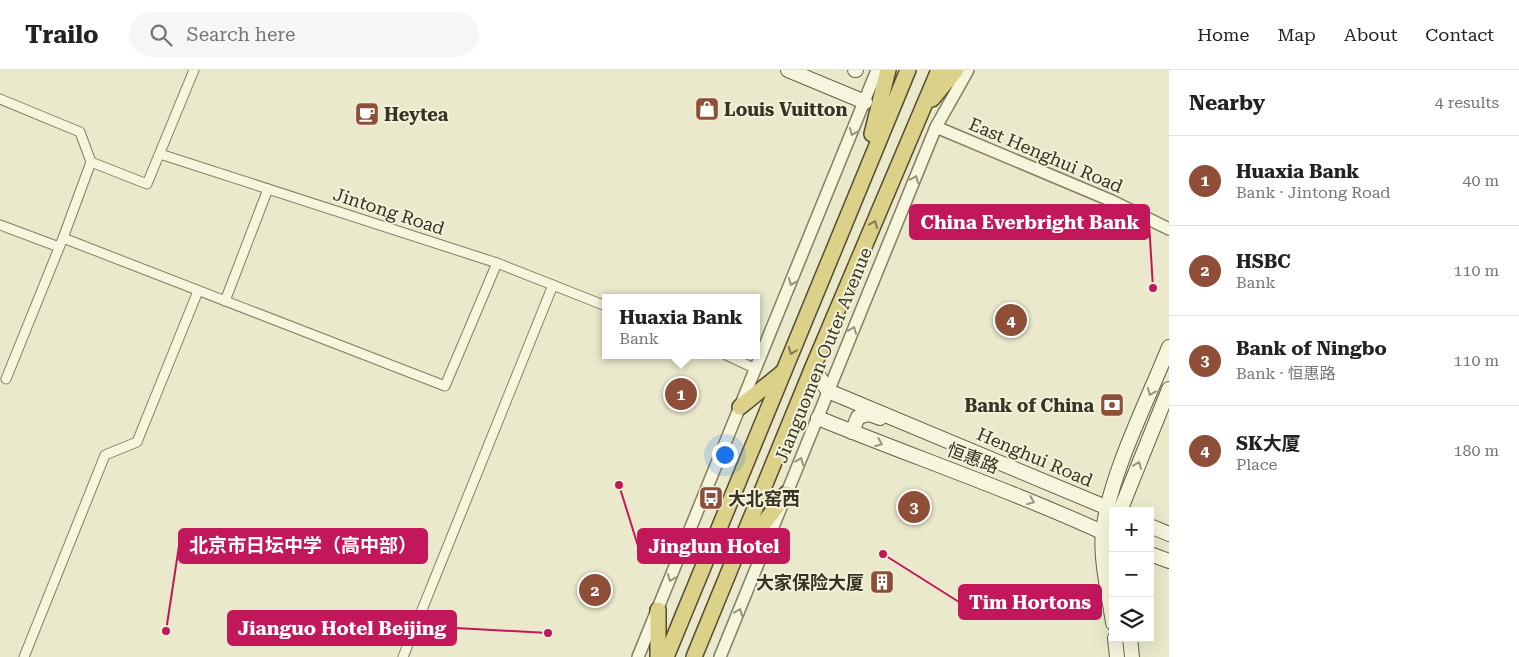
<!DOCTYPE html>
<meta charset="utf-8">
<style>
:root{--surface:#fff;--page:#f6f6f6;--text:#222;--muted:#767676;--line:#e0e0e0;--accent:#8e4e38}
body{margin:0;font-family:"Roboto Serif","Noto Sans SC",serif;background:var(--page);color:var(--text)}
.controls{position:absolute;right:15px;bottom:15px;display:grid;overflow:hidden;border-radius:0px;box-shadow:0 5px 20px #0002}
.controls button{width:45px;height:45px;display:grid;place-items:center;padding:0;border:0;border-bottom:1px solid var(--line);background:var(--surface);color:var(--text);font:25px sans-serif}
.you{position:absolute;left:724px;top:384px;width:18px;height:18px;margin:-12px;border:4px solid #fff;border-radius:50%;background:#1a73e8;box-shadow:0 0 0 8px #1a73e833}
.badge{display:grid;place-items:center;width:32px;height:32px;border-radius:50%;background:var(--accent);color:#fff;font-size:16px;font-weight:700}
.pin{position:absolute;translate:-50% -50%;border:2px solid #fff;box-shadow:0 1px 5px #0006}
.popup{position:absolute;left:602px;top:224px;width:158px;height:65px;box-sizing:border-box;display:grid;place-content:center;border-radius:0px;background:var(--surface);filter:drop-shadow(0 1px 4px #0005);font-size:16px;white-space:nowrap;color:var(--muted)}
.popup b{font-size:19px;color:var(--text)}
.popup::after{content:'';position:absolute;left:50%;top:100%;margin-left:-10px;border:10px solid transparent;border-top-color:var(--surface)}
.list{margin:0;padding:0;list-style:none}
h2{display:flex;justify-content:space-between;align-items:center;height:65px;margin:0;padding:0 20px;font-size:21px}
h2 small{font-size:16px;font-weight:400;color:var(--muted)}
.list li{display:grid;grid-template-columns:32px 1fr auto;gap:15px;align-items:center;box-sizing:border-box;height:90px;padding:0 20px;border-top:1px solid var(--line)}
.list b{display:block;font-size:19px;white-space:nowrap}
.list p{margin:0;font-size:16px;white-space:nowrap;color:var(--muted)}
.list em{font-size:16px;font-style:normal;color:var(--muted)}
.icon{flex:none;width:28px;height:28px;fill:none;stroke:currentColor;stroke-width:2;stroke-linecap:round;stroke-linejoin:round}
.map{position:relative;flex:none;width:1169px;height:587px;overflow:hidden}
header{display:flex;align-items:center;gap:30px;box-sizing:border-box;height:70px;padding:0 25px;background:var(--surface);border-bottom:1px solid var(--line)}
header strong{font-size:24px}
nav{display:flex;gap:28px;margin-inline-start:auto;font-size:18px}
.search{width:350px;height:45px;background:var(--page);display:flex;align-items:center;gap:12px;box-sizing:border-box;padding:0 18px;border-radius:28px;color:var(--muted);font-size:19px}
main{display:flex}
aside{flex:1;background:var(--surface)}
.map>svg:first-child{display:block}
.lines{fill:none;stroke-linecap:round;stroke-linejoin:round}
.minor-casing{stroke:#867e61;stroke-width:11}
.tertiary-casing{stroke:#867e61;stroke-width:14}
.secondary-casing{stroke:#685f44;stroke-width:16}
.trunk-casing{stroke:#544c34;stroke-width:18}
.minor{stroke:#f6f5de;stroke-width:9}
.tertiary{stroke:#f6f5de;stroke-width:11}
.secondary{stroke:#f6f5de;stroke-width:14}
.trunk{stroke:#dcd188;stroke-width:15}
.oneway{stroke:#979480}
.oneway2{stroke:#827a50}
.labels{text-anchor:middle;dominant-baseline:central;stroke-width:4;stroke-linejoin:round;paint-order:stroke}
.poi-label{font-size:18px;font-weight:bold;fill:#383323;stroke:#f3f2da;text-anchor:start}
.street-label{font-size:18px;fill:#383323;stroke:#f3f2da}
.leader{fill:none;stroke:#c2185b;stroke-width:2}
.callout-dot{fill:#c2185b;stroke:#f3f2da;stroke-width:2}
.callout{fill:#c2185b;stroke:#c2185b;stroke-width:2}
.callout-label{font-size:19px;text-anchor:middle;font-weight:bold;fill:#fff}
</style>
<header>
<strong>Trailo</strong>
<div class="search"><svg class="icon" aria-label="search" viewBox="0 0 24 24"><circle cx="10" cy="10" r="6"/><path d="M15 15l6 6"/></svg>Search here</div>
<nav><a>Home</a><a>Map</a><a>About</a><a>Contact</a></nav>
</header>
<main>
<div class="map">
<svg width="1169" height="587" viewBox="0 0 1169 587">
<rect width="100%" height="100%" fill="#eae9cb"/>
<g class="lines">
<defs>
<g id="minor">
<polyline points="0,29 80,62 91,92 147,114 194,0"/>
<polyline points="160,84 497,193 606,236"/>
<polyline points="0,155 59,177"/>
<polyline points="63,168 91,92"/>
<polyline points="225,231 268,119"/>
<polyline points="726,285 756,299"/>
<polyline points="6,309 63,168 445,316 497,193"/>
<polyline points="24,587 105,385 137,372 198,221"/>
<polyline points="403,587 553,215"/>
</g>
<g id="tertiary">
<polyline points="936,57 1112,131 1169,159"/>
<polyline points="638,587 877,0"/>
<polyline points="720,587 936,57 968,0"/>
</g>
<g id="secondary">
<polyline points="788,0 865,32"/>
<polyline points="855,0 856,0"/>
<polyline points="813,297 828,321 1115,441"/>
<path d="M818 348C916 388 1016 422 1113 467"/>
<polyline points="852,362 858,347 869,344 880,348"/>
<polyline points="1120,441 1169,319"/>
<polyline points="1150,456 1169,464"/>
<polyline points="1150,484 1169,491"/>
<path d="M1113 553C1109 524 1100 490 1103 461 1110 404 1147 332 1169 277"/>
<polyline points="1115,568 1117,587"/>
<polyline points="1130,568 1132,587"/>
</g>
<g id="trunk">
<polyline points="932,29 956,0"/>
<polyline points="872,64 888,0"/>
<polyline points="740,337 783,302"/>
<polyline points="745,478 786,424"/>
<polyline points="658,587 658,540"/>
<polyline points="666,587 908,0"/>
<polyline points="694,587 813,297 939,0"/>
</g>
</defs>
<use href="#minor" class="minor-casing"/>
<use href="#tertiary" class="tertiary-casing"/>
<use href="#secondary" class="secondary-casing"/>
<use href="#trunk" class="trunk-casing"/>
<use href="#minor" class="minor"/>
<use href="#tertiary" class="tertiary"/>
<use href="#secondary" class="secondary"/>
<use href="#trunk" class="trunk"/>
</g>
<defs><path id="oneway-chevron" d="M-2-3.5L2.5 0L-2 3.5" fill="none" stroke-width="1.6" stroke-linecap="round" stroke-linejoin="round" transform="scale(1.25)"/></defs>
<g class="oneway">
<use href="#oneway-chevron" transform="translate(853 62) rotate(112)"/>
<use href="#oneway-chevron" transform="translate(915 109) rotate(-68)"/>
<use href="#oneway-chevron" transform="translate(792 212) rotate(112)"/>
<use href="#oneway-chevron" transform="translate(853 260) rotate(-68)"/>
<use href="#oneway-chevron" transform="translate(1151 322) rotate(112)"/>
<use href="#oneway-chevron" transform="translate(879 373) rotate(22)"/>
<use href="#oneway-chevron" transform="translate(800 391) rotate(-67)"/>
<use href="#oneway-chevron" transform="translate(1138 395) rotate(-68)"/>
<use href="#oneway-chevron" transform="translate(1031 431) rotate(22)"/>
<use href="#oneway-chevron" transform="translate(671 508) rotate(112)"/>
<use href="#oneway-chevron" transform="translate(739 542) rotate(-68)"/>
</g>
<g class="oneway2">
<use href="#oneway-chevron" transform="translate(874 154) rotate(-67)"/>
<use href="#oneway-chevron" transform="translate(792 281) rotate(111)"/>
</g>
<defs>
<symbol id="shop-square" viewBox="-11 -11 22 22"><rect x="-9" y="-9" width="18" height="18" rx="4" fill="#8e4e38" stroke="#f3f2da"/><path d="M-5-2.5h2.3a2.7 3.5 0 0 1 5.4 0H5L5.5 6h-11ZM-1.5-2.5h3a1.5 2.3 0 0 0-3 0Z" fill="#fff"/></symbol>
<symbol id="cafe-square" viewBox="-11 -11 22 22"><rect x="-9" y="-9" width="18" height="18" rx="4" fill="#8e4e38" stroke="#f3f2da"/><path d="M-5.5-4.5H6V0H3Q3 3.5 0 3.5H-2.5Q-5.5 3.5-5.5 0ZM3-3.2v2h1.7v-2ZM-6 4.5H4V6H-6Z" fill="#fff"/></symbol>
<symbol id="bank-square" viewBox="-11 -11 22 22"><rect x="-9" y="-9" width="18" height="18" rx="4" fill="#8e4e38" stroke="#f3f2da"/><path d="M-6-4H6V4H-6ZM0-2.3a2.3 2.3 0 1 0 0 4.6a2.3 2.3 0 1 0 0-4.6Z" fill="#fff"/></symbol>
<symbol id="bus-square" viewBox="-11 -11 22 22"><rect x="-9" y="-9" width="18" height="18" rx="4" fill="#8e4e38" stroke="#f3f2da"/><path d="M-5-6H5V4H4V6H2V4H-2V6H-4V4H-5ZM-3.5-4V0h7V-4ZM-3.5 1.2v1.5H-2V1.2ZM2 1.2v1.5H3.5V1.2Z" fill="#fff"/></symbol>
<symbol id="building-square" viewBox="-11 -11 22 22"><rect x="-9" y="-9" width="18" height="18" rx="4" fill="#8e4e38" stroke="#f3f2da"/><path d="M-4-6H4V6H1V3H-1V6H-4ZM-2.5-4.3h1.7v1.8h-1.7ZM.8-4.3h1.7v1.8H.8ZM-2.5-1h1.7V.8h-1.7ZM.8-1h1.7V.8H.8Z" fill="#fff"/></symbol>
</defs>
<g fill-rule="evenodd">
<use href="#shop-square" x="693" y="25" width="28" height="28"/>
<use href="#cafe-square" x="353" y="30" width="28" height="28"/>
<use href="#bank-square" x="1098" y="321" width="28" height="28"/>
<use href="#bus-square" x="697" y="414" width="28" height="28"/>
<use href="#building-square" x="868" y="498" width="28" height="28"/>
</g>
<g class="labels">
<g class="poi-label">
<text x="724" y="39">Louis Vuitton</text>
<text x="384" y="44">Heytea</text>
<text x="1094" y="335" text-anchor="end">Bank of China</text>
<text x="728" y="428">大北窑西</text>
<text x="864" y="512" text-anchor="end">大家保险大厦</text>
</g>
<g class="street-label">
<text transform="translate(1046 85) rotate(23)">East Henghui Road</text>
<text transform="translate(389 141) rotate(18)">Jintong Road</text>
<text transform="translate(823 285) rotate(-68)">Jianguomen Outer Avenue</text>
<text transform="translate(1035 387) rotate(23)">Henghui Road</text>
<text transform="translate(973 388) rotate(21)">恒惠路</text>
</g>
</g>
<path class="leader" d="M1153 218L1149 152M166 561L179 476M619 415L638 476M883 484L959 532M548 563L456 558"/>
<g class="callout-dot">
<circle cx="1153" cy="218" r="5"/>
<circle cx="166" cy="561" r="5"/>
<circle cx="619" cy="415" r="5"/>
<circle cx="883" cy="484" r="5"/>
<circle cx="548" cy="563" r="5"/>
</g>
<g class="callout">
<rect x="910" y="135" width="239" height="34" rx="5"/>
<rect x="179" y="459" width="248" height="34" rx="5"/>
<rect x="638" y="459" width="151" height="34" rx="5"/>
<rect x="959" y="515" width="142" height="34" rx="5"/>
<rect x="228" y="541" width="228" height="34" rx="5"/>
</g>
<g class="callout-label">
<text x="1030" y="159">China Everbright Bank</text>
<text x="303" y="482">北京市日坛中学（高中部）</text>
<text x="714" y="483">Jinglun Hotel</text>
<text x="1030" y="539">Tim Hortons</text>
<text x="342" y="565">Jianguo Hotel Beijing</text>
</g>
</svg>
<div class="controls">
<button>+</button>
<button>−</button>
<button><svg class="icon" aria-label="layers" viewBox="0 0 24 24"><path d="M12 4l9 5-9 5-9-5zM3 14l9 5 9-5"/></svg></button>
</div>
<div class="you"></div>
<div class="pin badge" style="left:681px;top:324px">1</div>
<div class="popup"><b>Huaxia Bank</b>Bank</div>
<div class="pin badge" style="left:595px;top:520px">2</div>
<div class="pin badge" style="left:914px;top:437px">3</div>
<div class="pin badge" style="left:1011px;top:250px">4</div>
</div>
<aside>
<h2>Nearby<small>4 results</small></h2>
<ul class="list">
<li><span class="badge">1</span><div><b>Huaxia Bank</b><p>Bank · Jintong Road</p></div><em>40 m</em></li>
<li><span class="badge">2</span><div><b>HSBC</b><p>Bank</p></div><em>110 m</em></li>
<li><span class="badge">3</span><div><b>Bank of Ningbo</b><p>Bank · 恒惠路</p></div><em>110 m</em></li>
<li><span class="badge">4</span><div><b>SK大厦</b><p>Place</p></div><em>180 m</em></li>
</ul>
</aside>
</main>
